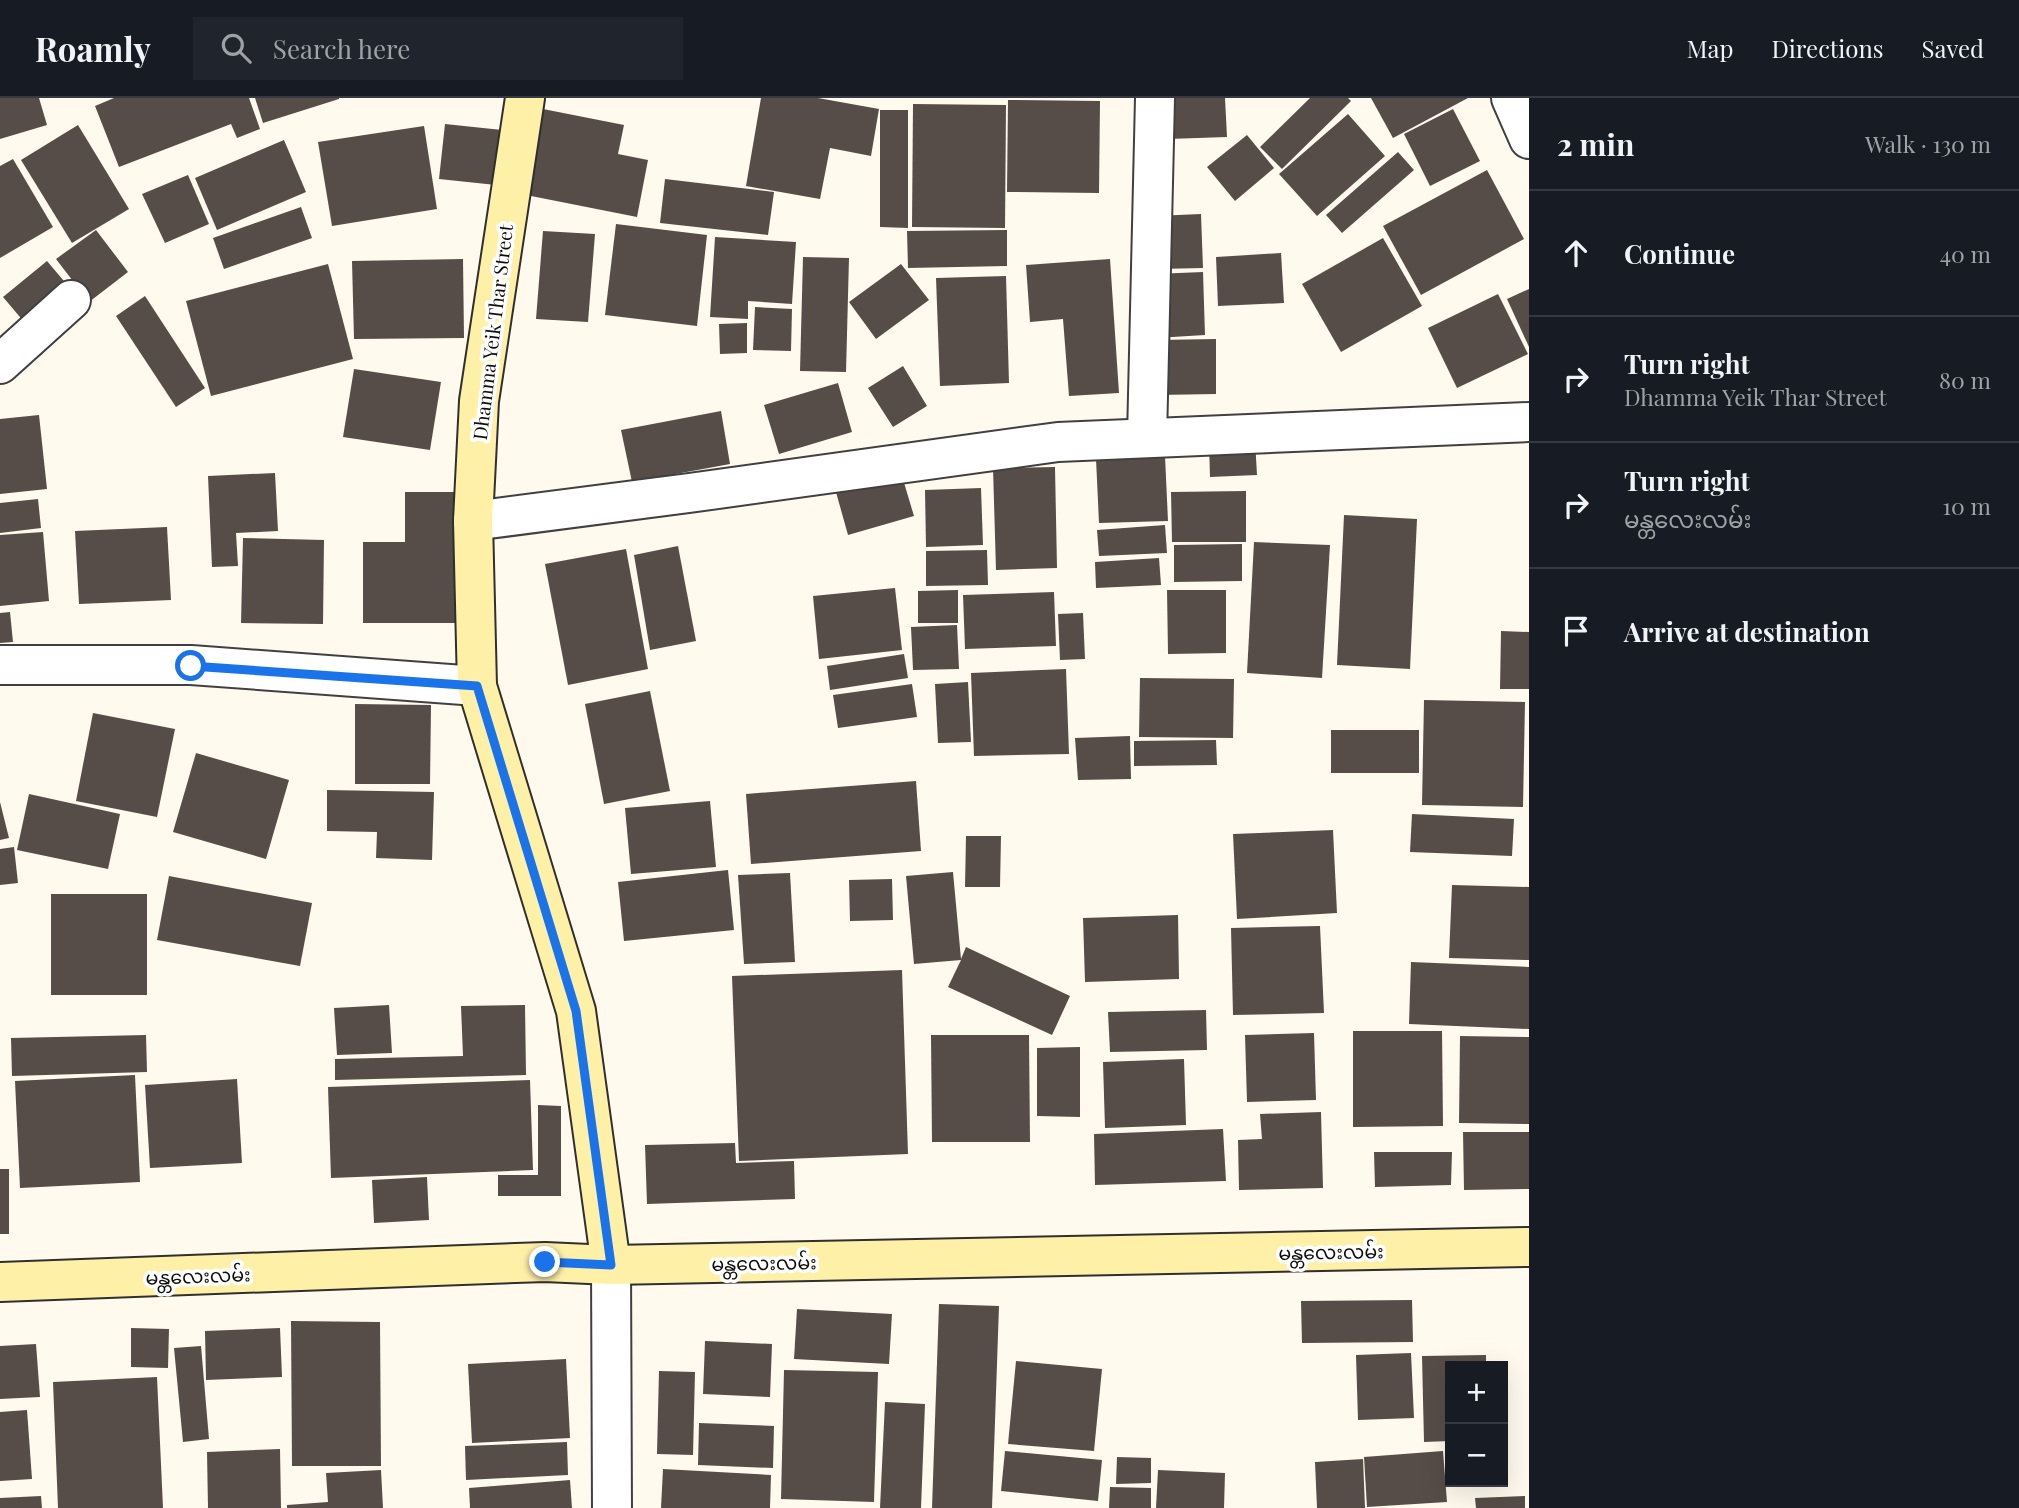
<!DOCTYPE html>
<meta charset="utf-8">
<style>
:root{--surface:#171b24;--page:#20242c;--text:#f1f3f6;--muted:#9ea1a6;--line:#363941}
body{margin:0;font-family:"Playfair Display","Noto Sans Myanmar",serif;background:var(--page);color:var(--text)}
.controls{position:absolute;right:21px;bottom:21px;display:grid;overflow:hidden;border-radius:0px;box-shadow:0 7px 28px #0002}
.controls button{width:63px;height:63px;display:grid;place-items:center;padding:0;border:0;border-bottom:2px solid var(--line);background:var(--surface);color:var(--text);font:35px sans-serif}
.stop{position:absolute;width:21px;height:21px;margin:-16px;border:5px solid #1a73e8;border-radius:50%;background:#fff}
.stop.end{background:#1a73e8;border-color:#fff;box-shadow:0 2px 7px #0008}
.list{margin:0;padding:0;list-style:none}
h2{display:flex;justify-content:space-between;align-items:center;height:91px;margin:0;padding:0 28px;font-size:30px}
h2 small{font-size:23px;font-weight:400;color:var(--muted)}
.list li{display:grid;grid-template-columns:46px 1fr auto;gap:21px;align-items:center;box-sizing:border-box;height:126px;padding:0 28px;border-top:2px solid var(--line)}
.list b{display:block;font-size:26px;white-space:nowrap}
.list p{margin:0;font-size:23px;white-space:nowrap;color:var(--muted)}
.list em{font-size:23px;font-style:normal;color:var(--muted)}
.icon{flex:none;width:38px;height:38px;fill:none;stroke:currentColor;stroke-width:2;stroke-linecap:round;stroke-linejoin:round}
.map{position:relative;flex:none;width:1529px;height:1410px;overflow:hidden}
header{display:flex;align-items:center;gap:42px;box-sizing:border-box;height:98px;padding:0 35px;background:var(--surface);border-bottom:2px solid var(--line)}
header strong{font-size:33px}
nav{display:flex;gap:38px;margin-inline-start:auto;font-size:24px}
.search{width:490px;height:63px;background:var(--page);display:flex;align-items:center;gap:18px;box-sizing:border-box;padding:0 24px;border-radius:0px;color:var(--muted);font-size:26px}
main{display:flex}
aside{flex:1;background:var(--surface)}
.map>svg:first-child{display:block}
.building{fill:#574d48}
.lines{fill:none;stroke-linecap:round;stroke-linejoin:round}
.street-casing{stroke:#404040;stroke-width:42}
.secondary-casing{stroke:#2f2f2f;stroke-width:42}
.street{stroke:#fff;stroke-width:38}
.secondary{stroke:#fff0a8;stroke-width:38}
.route{stroke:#1a73e8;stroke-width:9}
.labels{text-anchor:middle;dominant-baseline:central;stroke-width:7;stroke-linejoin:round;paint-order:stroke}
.street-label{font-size:19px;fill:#0d0d0d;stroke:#fff}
</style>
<header>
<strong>Roamly</strong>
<div class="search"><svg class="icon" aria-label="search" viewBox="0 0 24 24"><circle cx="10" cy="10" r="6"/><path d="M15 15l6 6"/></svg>Search here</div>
<nav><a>Map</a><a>Directions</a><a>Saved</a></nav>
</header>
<main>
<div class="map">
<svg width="1529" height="1410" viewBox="0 0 1529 1410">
<rect width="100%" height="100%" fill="#fffaed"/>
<g class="building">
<polygon points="0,0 39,0 47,27 0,41"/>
<polygon points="114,0 249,0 260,31 237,40 231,26 119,69 95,8"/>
<polygon points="255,0 339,0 339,1 263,25"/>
<polygon points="761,0 818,0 879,11 871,58 830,50 820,101 746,88"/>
<polygon points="1166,0 1225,0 1227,39 1168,41"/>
<polygon points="1310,0 1348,0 1351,3 1282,71 1260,49"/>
<polygon points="1371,0 1468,0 1393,40"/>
<polygon points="1008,2 1100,3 1099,95 1007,94"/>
<polygon points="913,6 1006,7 1005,130 912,129"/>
<polygon points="543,11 624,27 618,56 648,62 637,119 526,97"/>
<polygon points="1453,11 1480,63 1430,88 1404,36"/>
<polygon points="880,12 908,12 908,130 880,129"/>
<polygon points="1348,16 1385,58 1317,118 1279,76"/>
<polygon points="445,26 502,32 496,87 439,81"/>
<polygon points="78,27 129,111 72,145 21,62"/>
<polygon points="424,28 437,111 332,128 318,44"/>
<polygon points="1247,37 1274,70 1235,103 1207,69"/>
<polygon points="284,42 306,94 217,132 195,80"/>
<polygon points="1398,54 1414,72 1342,135 1326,117"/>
<polygon points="13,61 53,129 0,160 0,68"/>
<polygon points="1487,72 1524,141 1421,197 1383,128"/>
<polygon points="188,77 209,126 165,145 142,96"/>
<polygon points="665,81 774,94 768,137 660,125"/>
<polygon points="301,109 312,140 224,171 213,140"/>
<polygon points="1201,116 1203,170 1158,171 1155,118"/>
<polygon points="616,126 707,137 697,228 605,217"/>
<polygon points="96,132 128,174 89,204 56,161"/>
<polygon points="1007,132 1007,168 908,170 907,133"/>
<polygon points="543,133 595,136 588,224 536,221"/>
<polygon points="715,139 796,144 792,206 748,203 748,221 710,219"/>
<polygon points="1383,140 1422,208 1341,254 1302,186"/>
<polygon points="1281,155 1284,205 1218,208 1216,159"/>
<polygon points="803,159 849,160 846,274 800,273"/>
<polygon points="463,161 464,240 354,241 352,163"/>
<polygon points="1110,161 1119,295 1069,298 1063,221 1030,224 1026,167"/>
<polygon points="47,163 74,195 30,231 3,199"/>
<polygon points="328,166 353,261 211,298 186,203"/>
<polygon points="901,166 929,202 876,241 849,204"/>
<polygon points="1203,174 1205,237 1156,240 1154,176"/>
<polygon points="1006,178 1009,285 940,288 936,180"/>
<polygon points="1529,191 1529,249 1507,201"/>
<polygon points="1498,196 1528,256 1457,290 1428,230"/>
<polygon points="145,198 205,290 176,309 116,218"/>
<polygon points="755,209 792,211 791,253 753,252"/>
<polygon points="747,225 747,255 720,256 719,226"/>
<polygon points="1216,241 1216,296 1158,297 1158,242"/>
<polygon points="903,268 927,308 893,329 868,290"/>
<polygon points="354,271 441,284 430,352 343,339"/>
<polygon points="838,285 852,334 779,356 764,307"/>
<polygon points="721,313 730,366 632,384 621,332"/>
<polygon points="39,317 47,391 0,396 0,321"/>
<polygon points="1255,342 1257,377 1210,379 1209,344"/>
<polygon points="1165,358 1168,423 1099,425 1096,361"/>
<polygon points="899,368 914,418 848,437 834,387"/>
<polygon points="1055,369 1057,470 996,472 993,370"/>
<polygon points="275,375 278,433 236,435 238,468 212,469 208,378"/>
<polygon points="981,390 983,447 926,449 925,392"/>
<polygon points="1246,393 1246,444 1172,444 1171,394"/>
<polygon points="405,394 461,394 461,525 363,525 363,444 405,444"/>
<polygon points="38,401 41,430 0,435 0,405"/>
<polygon points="1344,417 1417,421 1410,571 1337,567"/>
<polygon points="1165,427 1167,455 1099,458 1097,432"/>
<polygon points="167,429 171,502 79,506 75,433"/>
<polygon points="43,434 49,503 0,508 0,437"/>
<polygon points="243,440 324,442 323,526 241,525"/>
<polygon points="1254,444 1330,447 1322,580 1247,575"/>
<polygon points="1242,446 1242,483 1174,484 1174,447"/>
<polygon points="678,448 696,543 650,552 634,457"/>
<polygon points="626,451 648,571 568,587 545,466"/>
<polygon points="987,452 988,487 926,488 926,453"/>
<polygon points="1159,460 1161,487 1096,490 1095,464"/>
<polygon points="895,490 902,552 819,561 813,498"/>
<polygon points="958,492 958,525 918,525 918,493"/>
<polygon points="1167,492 1226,492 1226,555 1168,556"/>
<polygon points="1054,494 1056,548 965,551 963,497"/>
<polygon points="10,514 13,544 0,545 0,515"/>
<polygon points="1083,515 1085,561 1060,562 1058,516"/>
<polygon points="957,527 959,571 913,572 911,529"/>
<polygon points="1501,533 1529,534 1529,591 1500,591"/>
<polygon points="904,556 908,580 830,592 827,568"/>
<polygon points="1066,571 1069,656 974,658 971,575"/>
<polygon points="1140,580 1234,581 1233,640 1139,639"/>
<polygon points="968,584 971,644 938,645 935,586"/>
<polygon points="912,586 917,619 838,630 833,597"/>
<polygon points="650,593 670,693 604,706 585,606"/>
<polygon points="1424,602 1525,604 1523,709 1422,707"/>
<polygon points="355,606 431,607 430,686 355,686"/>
<polygon points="93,615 175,631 157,719 76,703"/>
<rect x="1331" y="632" width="88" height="43"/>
<polygon points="1130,638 1131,681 1078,682 1075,640"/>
<polygon points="1216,642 1217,667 1134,668 1134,643"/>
<polygon points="196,655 289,682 266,761 173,734"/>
<polygon points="916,683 921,753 751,766 746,696"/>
<polygon points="327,692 434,694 432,762 376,760 377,734 327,733"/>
<polygon points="29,696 120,716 108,771 17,752"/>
<polygon points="710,703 716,769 631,776 625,710"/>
<polygon points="0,704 9,740 0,742"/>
<polygon points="1412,716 1514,721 1512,758 1410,754"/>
<polygon points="1333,732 1337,815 1237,821 1233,736"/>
<polygon points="966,738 1001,738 1000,789 965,789"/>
<polygon points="14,749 18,785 0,787 0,751"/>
<polygon points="728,772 734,832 624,843 618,784"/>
<polygon points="953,774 961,861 966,849 1070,898 1052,937 948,889 961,862 914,866 906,778"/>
<polygon points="790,775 795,864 744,866 738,777"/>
<polygon points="169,778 312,805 300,868 157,842"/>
<polygon points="892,781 893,822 850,823 849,782"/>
<polygon points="1452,787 1529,789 1529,862 1449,860"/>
<rect x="51" y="796" width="96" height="101"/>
<polygon points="1178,817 1179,881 1085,884 1083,820"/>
<polygon points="1320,828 1324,915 1233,917 1231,830"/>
<polygon points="1411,864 1529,869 1529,931 1409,926"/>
<polygon points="902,872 908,1056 739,1063 732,878"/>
<polygon points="389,907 392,955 337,957 334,910"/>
<polygon points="525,907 526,977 335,982 335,961 463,958 461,908"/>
<polygon points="1206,912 1207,952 1110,954 1108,914"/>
<polygon points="1353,933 1442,933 1443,1028 1353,1029"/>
<polygon points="1314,935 1316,1002 1247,1004 1245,937"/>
<polygon points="146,937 147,974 12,978 11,940"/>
<polygon points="931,937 1029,937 1030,1044 932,1044"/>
<polygon points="1460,938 1529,939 1529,1026 1459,1025"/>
<polygon points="1080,949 1080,1019 1037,1018 1037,950"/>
<polygon points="1184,961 1186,1027 1105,1030 1103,964"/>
<polygon points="135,977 140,1084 20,1090 15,983"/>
<polygon points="237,981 242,1065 150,1070 145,987"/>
<polygon points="530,982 533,1072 331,1080 328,989"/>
<polygon points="538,1007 561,1008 561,1098 498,1098 498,1077 538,1077"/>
<polygon points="1321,1014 1323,1090 1239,1092 1238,1042 1262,1041 1260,1016"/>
<polygon points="1223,1031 1226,1083 1095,1087 1094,1036"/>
<polygon points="1463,1034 1529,1034 1529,1091 1464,1092"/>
<polygon points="735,1045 736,1065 794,1063 795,1101 647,1106 645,1047"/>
<polygon points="1374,1054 1452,1054 1451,1087 1375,1089"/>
<rect x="0" y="1071" width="9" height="65"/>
<polygon points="427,1079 429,1122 374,1125 372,1082"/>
<polygon points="1412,1202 1413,1244 1302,1245 1301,1203"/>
<polygon points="939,1206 999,1208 992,1410 932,1410"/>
<polygon points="797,1211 892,1216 889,1266 794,1261"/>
<polygon points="291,1223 380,1224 381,1368 292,1368"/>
<polygon points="131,1230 169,1231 168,1270 131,1269"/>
<polygon points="280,1230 282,1279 206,1282 205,1233"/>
<polygon points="705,1243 772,1246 770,1299 703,1296"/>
<polygon points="36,1246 40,1299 0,1301 0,1248"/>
<polygon points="201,1248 209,1341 183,1344 174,1250"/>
<polygon points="1411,1255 1414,1320 1358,1322 1356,1257"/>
<polygon points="1486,1257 1486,1268 1450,1268 1450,1343 1424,1344 1422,1258"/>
<polygon points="566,1261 570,1340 472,1345 468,1266"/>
<polygon points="1016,1263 1102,1271 1094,1353 1008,1346"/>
<polygon points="784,1272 878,1274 874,1404 781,1401"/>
<polygon points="659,1273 695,1274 693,1357 657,1356"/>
<polygon points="157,1279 163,1410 58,1410 53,1284"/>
<polygon points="885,1304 925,1306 921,1410 880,1410"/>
<polygon points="27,1312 32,1381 0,1383 0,1314"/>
<polygon points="699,1325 774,1328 773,1370 698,1367"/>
<polygon points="567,1344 568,1377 466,1382 465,1348"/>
<polygon points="280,1351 281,1410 208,1410 207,1354"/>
<polygon points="1005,1353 1102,1362 1098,1403 1001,1393"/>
<polygon points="1443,1353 1447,1404 1367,1409 1364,1359"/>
<polygon points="1117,1359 1151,1360 1151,1385 1116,1386"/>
<polygon points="1363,1361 1365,1410 1317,1410 1315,1364"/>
<polygon points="663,1371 771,1377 770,1410 661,1410"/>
<polygon points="381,1372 383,1410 287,1410 287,1407 328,1404 326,1375"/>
<polygon points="1158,1372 1225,1375 1224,1410 1156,1410"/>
<polygon points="570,1382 572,1410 470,1410 469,1390"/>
<polygon points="1110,1389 1151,1390 1151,1410 1109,1410"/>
<polygon points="41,1398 42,1410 0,1410 0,1400"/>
<polygon points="1525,1398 1525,1410 1476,1410 1475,1400"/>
</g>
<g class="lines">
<defs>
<g id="street">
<polyline points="1511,0 1529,41"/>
<polyline points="0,266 71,202"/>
<polyline points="1147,340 1155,0"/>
<polyline points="473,423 689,395 1058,344 1529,324"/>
<polyline points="0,567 191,567 477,588"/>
<polyline points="611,1167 612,1410"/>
</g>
<g id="secondary">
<polyline points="525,0 479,303 473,423 477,588 576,913 611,1167"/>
<polyline points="0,1184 545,1164 611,1167 1529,1149"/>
</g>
</defs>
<use href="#street" class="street-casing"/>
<use href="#secondary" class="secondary-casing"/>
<use href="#street" class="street"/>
<use href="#secondary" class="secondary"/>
</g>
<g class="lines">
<polyline class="route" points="191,568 477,588 576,913 611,1167 545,1164"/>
</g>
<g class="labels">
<g class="street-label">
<text transform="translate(492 234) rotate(-83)">Dhamma Yeik Thar Street</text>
<text transform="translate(1331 1153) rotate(-1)">မန္တလေးလမ်း</text>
<text transform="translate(764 1164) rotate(-1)">မန္တလေးလမ်း</text>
<text transform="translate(198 1177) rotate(-2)">မန္တလေးလမ်း</text>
</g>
</g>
</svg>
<div class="controls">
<button>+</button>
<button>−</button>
</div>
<div class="stop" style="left:191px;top:568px"></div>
<div class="stop end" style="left:545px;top:1164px"></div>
</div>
<aside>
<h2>2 min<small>Walk · 130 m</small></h2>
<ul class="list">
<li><svg class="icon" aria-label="ahead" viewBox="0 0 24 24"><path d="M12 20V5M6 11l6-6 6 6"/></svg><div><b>Continue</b></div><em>40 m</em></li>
<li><svg class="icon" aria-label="right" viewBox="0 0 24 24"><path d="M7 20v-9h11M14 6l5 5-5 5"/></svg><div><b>Turn right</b><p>Dhamma Yeik Thar Street</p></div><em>80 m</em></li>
<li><svg class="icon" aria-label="right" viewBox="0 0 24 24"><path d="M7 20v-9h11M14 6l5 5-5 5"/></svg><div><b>Turn right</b><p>မန္တလေးလမ်း</p></div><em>10 m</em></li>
<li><svg class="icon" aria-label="arrive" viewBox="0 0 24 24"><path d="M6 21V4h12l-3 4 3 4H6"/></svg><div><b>Arrive at destination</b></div></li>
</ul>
</aside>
</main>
